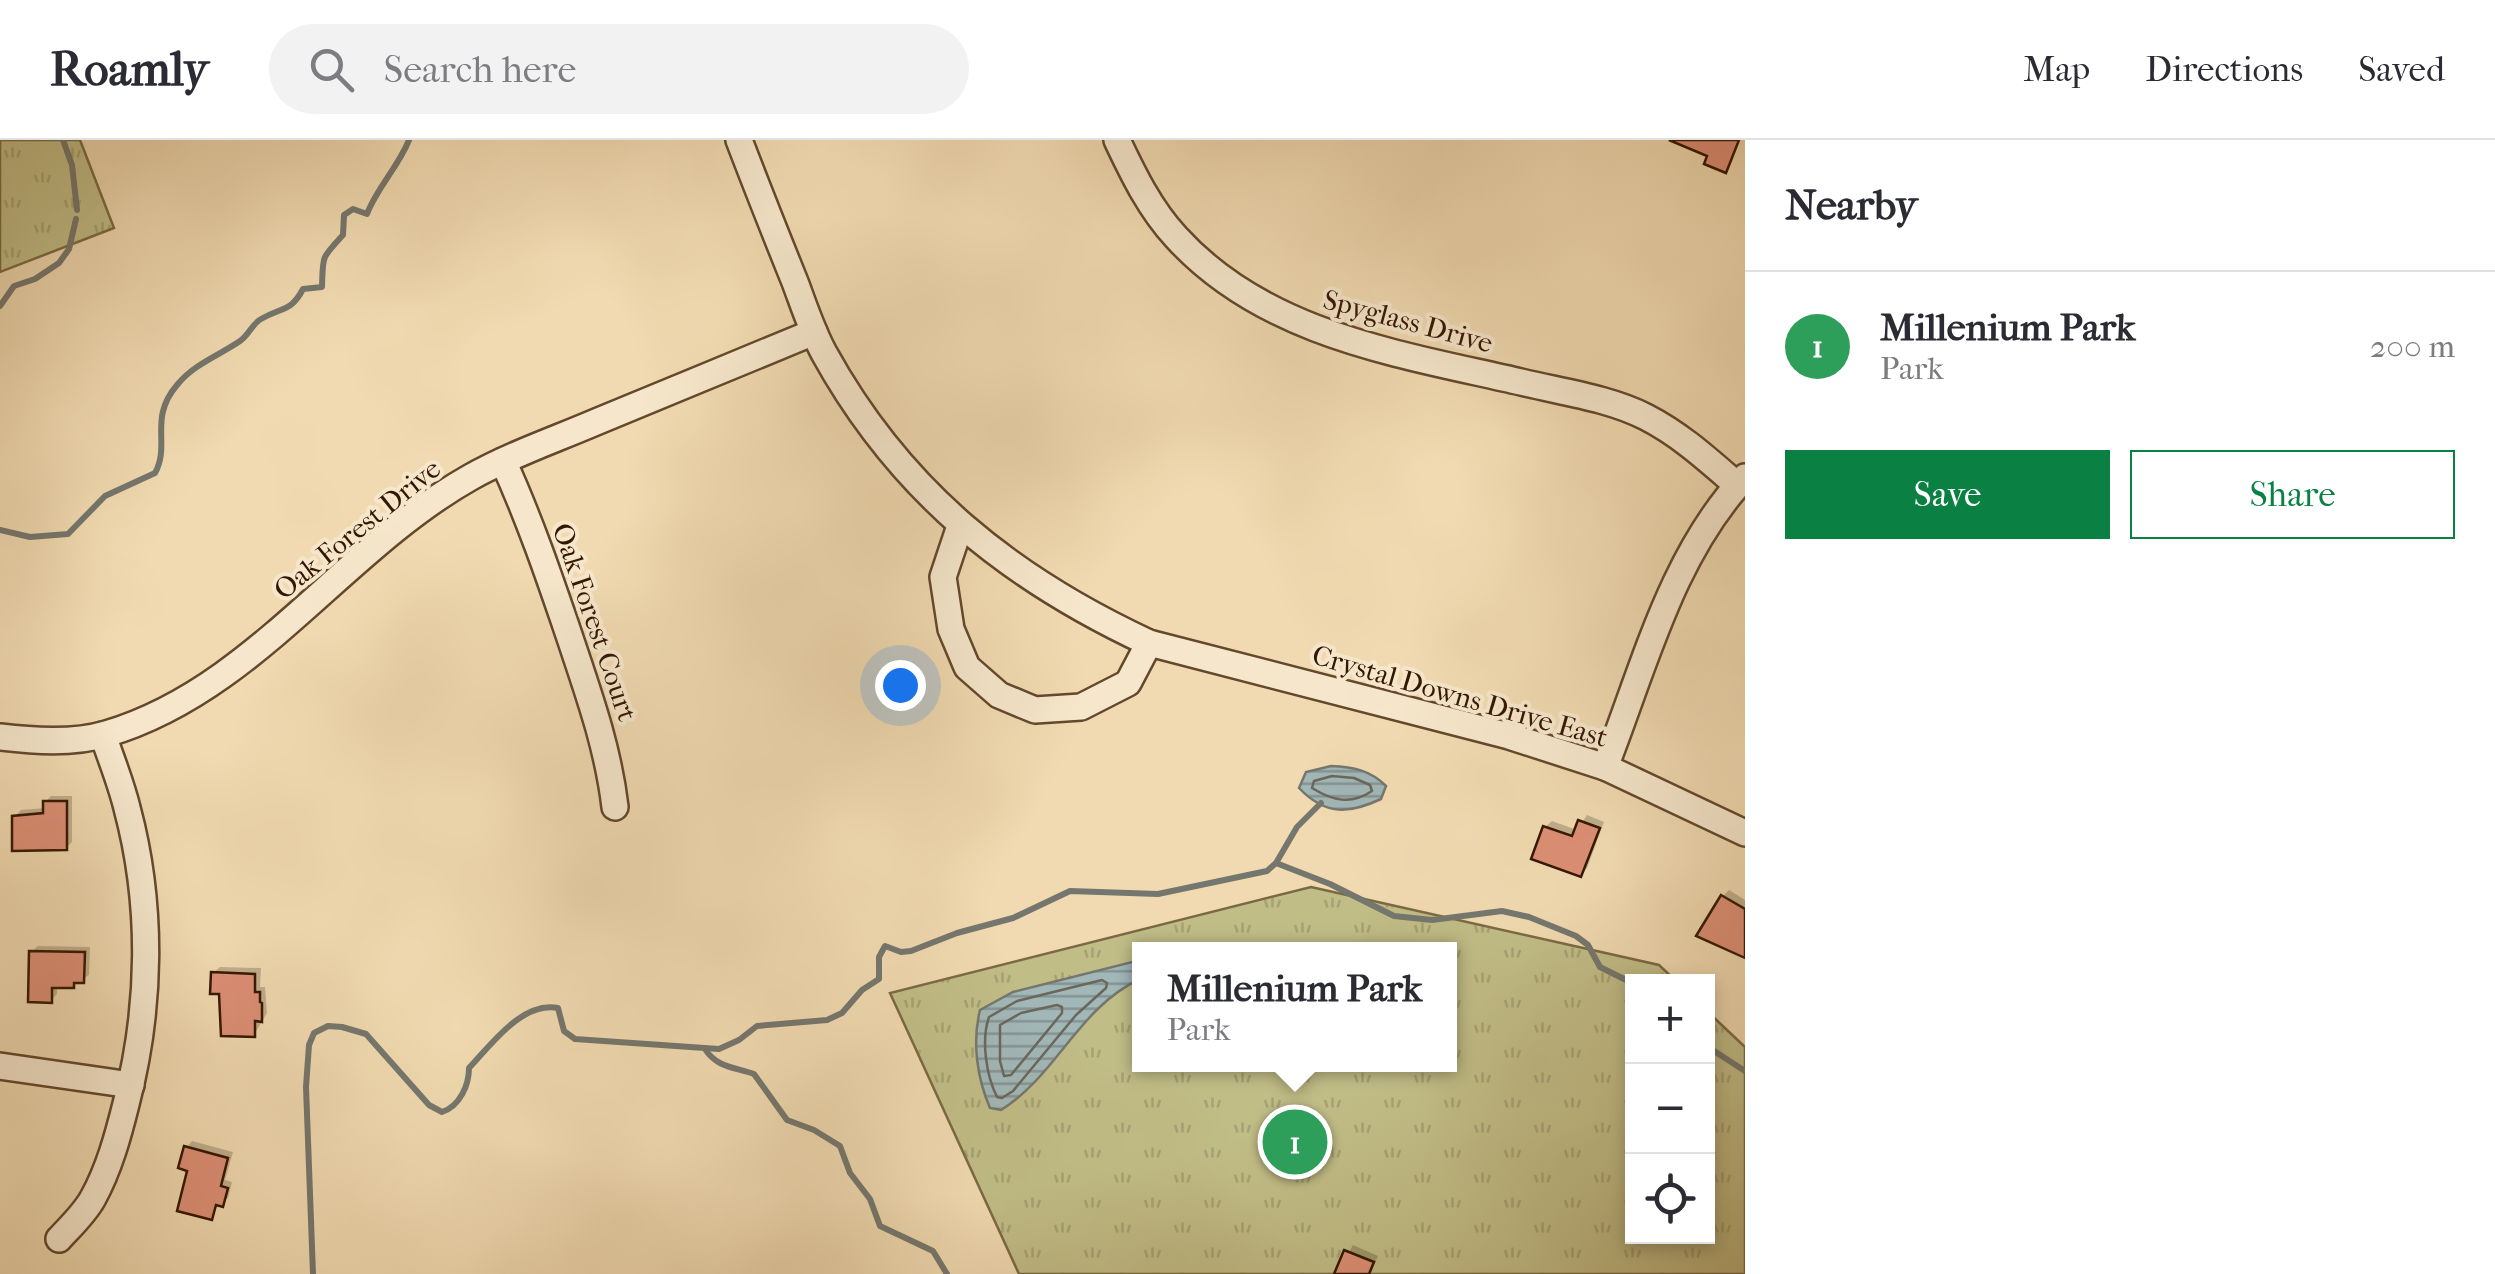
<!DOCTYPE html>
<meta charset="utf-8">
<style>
:root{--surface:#fff;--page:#f2f2f3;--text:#2b2b33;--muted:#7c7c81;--line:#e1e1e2;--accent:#0b8043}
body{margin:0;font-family:"IM FELL French Canon",serif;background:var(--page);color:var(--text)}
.controls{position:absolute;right:30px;bottom:30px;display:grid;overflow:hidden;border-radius:0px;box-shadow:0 5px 15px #0003}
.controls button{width:90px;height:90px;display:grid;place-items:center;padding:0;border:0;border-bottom:2px solid var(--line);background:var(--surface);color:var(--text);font:50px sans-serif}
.you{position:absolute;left:900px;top:545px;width:35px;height:35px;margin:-25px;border:8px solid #fff;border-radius:50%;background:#1a73e8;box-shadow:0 0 0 15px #1a73e833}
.badge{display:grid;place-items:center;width:65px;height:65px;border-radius:50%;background:var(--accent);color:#fff;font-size:32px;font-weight:700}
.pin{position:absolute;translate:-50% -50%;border:5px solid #fff;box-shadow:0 2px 10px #0006}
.popup{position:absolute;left:1132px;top:802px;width:325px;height:130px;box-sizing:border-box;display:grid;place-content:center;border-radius:0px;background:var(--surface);filter:drop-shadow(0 2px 8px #0005);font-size:32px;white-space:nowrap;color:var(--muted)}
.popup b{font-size:38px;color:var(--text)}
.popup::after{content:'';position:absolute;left:50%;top:100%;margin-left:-20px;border:20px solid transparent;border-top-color:var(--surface)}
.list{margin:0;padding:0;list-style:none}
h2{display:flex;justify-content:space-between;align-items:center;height:130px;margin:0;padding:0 40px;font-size:42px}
h2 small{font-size:32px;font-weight:400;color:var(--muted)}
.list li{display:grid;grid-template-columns:65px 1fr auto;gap:30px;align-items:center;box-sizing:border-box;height:150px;padding:0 40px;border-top:2px solid var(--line)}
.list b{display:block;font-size:38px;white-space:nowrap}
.list p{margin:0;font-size:32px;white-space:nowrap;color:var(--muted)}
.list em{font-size:32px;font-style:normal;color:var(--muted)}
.actions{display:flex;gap:20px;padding:30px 40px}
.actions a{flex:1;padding:22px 0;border:2px solid var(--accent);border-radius:0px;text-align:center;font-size:35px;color:var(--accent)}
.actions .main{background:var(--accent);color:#fff}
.icon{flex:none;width:55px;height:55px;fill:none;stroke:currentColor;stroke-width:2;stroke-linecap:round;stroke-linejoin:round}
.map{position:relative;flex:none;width:1745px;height:1134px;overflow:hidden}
header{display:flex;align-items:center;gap:60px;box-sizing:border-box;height:140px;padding:0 50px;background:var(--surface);border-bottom:2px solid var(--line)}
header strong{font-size:48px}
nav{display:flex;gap:55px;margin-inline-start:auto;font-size:35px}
.search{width:700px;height:90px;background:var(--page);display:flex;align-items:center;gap:25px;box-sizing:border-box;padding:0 35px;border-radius:55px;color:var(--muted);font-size:38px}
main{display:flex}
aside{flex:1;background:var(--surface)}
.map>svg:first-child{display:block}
.park{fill:url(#park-tufts);stroke:#7a6a44;stroke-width:2.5;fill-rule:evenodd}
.water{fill:url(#water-rules);stroke:#75776e;stroke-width:2.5}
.shadow{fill:#0003}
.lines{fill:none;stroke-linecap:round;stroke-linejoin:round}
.shore{stroke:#6a675c;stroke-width:2.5}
.stream{stroke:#75776e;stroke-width:6}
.building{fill:#dd8f76;stroke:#341700;stroke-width:2.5}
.street-casing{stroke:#63482c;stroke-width:30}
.street{stroke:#f6e7cc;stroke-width:25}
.labels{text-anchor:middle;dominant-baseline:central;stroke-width:8;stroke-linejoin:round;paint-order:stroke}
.street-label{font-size:28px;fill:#341700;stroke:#f6e7cc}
</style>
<header>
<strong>Roamly</strong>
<div class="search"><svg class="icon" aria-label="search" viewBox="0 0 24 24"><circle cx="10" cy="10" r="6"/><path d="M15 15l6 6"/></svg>Search here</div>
<nav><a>Map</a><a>Directions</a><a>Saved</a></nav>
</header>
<main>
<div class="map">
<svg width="1745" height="1134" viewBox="0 0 1745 1134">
<defs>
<pattern id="park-tufts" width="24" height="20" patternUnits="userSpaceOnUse" patternTransform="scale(2.5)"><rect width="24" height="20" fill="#c1bd87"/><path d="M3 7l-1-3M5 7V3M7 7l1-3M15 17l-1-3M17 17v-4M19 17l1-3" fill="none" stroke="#a6a273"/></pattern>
<pattern id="water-rules" width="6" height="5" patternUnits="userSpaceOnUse" patternTransform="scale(2.5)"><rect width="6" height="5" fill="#a1b7b8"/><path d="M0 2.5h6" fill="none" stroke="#849493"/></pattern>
</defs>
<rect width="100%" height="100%" fill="#f1dab1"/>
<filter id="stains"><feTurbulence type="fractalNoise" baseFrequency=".002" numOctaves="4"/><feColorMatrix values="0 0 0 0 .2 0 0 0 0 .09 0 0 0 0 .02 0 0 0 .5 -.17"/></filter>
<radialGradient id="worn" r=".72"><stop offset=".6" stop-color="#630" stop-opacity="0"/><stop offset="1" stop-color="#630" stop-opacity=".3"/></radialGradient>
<g class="park">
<polygon points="0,0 80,0 114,88 0,132"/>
<path d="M1311 747 1659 825 1676 841 1632 842V1096H1708V872L1745 907V1134H1019L890 853ZM1140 810H1450V924H1140Z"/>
</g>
<g class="water">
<path d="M1331 626C1353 627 1370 630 1386 646L1381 659C1349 674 1326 676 1299 648L1306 632Z"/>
<path d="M1140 820V839C1079 867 1056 936 1001 970L990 968C977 938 972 902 980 870L1013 852Z"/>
</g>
<g class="shadow">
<polygon points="51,656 72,656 72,702 66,708 14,677 21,670 45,668 45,662"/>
<polygon points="1587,675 1604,682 1587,728 1581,734 1545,687 1552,681 1577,690"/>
<polygon points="1729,750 1745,760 1745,816 1723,756"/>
<polygon points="38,806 90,807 89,835 73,845 57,845 57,854 51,860 31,812"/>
<polygon points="220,827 261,828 260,847 265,847 267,873 254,895 222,852 213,833"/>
<polygon points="192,1001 233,1012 225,1040 232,1042 228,1058 219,1063 211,1077 190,1029 186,1008"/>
<polygon points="1353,1105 1378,1116 1370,1134 1337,1134"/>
</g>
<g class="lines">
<g class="shore">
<path d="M1332 636 1354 638 1370 645 1372 651C1351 665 1333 661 1312 648L1314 641Z"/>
<path d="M1102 840 1107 843 1106 848 1076 875 1013 951 1002 958 997 957C986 935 981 900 989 877L1017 861Z"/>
<polygon points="1057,865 1062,867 1062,873 1011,935 1004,936 1000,921 1000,885 1021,873"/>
</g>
<g class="stream">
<polyline points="63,0 72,25 77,70"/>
<polyline points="0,166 14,146 35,139 59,123 69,109 76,79"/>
<path d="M0 390 30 397 68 394 105 356 155 333C171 304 148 279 177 245 194 224 218 216 240 201 249 195 252 184 261 179 282 167 291 172 303 149L322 147C323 115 321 119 343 95L344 75 353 69 367 74C377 48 398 27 409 0"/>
<polyline points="1276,723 1330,744 1394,776 1432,780 1502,771 1529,777 1576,796 1588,805 1600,827 1632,843"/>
<polyline points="1708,907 1745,931"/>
<path d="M705 909C717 928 735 927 754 934L787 980 814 990 840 1006 850 1033 870 1059 880 1086 933 1111 947 1134"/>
<path d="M313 1134 306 947 309 905 314 893 328 886 342 887 366 894 429 965 442 972C460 966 469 945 469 928 491 905 522 861 558 868L564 891 575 899 719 909 739 900 757 886 827 880 842 873 862 850 879 839V817L885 806 901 812 911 811 957 793 1013 778 1070 751 1158 754 1267 731 1276 723 1297 687 1321 663"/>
</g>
</g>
<g class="building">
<polygon points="1669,0 1739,0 1726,33 1704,24 1707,16"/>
<polygon points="43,661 67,661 67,710 12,711 12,676 43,673"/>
<polygon points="1578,680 1600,688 1581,737 1531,719 1543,686 1572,696"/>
<polygon points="1721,755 1745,769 1745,818 1696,796"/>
<polygon points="29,811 85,812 84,843 74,843 74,848 52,848 52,863 28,862"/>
<polygon points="211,832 255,834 255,852 260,852 260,862 262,863 262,882 255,881 255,897 221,896 219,854 210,854"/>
<polygon points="184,1006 228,1018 221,1046 228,1048 223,1067 216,1065 212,1080 177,1071 187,1031 178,1028"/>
<polygon points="1344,1110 1374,1122 1369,1134 1334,1134"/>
</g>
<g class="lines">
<defs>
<g id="street">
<path d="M739 0C757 47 776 95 795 142 804 166 812 191 824 213 900 351 1009 438 1149 503L1509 596 1605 627 1745 693"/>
<path d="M1117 0C1133 34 1150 69 1176 97 1265 195 1400 214 1521 242 1562 252 1609 258 1646 277 1681 295 1708 320 1737 345"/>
<path d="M503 321C529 378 549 436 569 495 588 552 608 607 615 667"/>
<polyline points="960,386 943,437 951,489 967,527 999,555 1035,570 1081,567 1128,543 1149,503"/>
<path d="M0 597C33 601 73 604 106 594 253 551 341 410 471 337 510 315 554 300 596 282 669 252 741 222 814 192"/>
<path d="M1605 627C1644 528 1671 416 1745 337"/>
<polyline points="0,926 131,945"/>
<path d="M59 1099C70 1087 85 1073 93 1058 109 1029 118 996 126 964 151 868 153 765 127 668 121 643 111 619 103 595"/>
</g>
</defs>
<use href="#street" class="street-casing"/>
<use href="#street" class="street"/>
</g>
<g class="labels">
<g class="street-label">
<text transform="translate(1408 181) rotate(15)">Spyglass Drive</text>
<text transform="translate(357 389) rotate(-39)">Oak Forest Drive</text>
<text transform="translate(595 482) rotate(71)">Oak Forest Court</text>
<text transform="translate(1460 556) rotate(16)">Crystal Downs Drive East</text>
</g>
</g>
<rect width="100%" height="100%" filter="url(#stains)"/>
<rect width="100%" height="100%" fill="url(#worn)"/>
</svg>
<div class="controls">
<button>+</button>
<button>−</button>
<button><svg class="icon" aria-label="locate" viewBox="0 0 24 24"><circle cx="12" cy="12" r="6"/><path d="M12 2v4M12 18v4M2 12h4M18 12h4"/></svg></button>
</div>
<div class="you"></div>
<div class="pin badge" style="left:1295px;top:1002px;background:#2e9e5b">1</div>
<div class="popup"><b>Millenium Park</b>Park</div>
</div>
<aside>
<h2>Nearby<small></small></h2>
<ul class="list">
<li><span class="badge" style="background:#2e9e5b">1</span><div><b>Millenium Park</b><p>Park</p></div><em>200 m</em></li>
</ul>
<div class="actions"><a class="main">Save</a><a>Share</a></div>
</aside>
</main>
